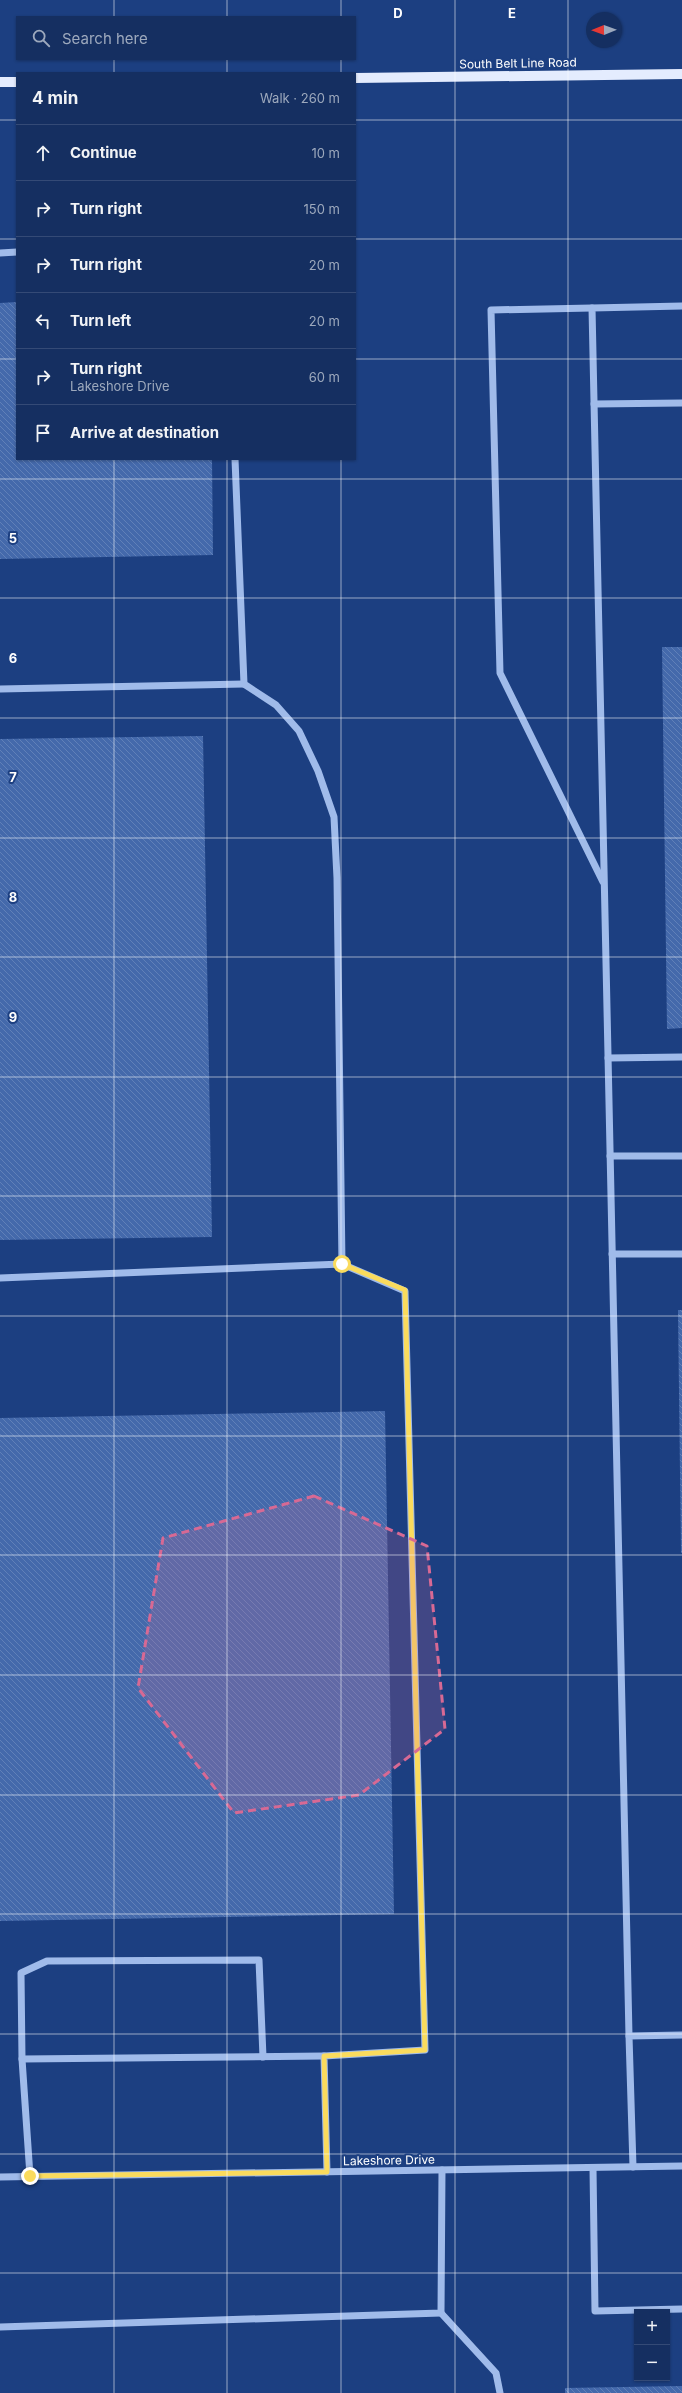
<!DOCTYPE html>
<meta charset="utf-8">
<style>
:root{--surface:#152f61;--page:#1e3767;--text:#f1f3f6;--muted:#9da9bd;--line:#344a76}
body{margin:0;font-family:Inter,sans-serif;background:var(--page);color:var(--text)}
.controls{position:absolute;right:12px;bottom:12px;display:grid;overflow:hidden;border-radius:0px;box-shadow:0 1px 3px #0004}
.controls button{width:36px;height:36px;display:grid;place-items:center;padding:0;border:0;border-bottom:1px solid var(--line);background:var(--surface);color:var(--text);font:20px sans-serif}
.compass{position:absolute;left:586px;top:12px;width:36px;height:36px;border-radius:50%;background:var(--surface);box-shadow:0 1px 3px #0004;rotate:269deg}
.stop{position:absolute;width:12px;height:12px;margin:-9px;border:3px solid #fadb5d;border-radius:50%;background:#fff}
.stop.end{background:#fadb5d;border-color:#fff;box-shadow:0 1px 4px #0008}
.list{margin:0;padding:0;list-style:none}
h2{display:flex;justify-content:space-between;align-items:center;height:52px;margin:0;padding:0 16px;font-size:17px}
h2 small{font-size:13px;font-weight:400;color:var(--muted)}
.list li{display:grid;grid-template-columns:26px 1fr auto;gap:12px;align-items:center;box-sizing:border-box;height:56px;padding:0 16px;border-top:1px solid var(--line)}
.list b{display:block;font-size:15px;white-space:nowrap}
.list p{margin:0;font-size:13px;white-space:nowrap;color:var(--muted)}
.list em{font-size:13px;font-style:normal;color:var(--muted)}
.icon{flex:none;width:22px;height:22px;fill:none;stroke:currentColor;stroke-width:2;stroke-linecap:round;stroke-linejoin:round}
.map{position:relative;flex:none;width:682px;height:2393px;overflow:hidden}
.search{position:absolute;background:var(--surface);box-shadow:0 1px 3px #0004;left:16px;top:16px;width:340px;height:44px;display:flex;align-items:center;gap:10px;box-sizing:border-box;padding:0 14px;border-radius:0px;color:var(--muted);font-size:15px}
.panel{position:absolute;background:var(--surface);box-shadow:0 1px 3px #0004;left:16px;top:72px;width:340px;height:388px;border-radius:0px}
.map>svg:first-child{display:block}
.building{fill:url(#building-back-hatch)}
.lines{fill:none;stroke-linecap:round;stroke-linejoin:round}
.minor{stroke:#a0bbea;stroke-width:7}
.major{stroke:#e4ecfe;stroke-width:10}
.route{stroke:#fadb5d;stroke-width:5}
.marked{fill:#d76994;fill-opacity:0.2;stroke:#d76994;stroke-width:3;stroke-dasharray:8 5;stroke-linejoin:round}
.grid{fill:none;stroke:#fff;stroke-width:1;stroke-opacity:0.55}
.labels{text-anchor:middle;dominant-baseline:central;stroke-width:4;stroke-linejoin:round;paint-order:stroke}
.street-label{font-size:12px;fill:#fff;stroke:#1c3f81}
.grid-label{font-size:13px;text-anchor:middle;font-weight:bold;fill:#fff;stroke:#1c3f81;stroke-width:4;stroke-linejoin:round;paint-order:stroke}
</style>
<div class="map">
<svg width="682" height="2393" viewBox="0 0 682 2393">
<defs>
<pattern id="building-back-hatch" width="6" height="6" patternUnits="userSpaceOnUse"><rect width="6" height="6" fill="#4469ab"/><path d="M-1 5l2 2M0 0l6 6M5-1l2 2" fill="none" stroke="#6080b8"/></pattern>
</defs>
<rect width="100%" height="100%" fill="#1c3f81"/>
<g class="building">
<polygon points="17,302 17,459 212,459 213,555 0,559 0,303"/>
<polygon points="662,647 682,647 682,1028 667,1029"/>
<polygon points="203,736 212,1237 0,1240 0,739"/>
<polygon points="678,1310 682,1310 682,1553 681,1553"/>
<polygon points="385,1411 394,1914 0,1921 0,1418"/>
<polygon points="682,2386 682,2393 565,2393 565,2388"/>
</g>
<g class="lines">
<g class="minor">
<polyline points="0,253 17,252"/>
<polyline points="592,308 491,310 500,673 603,882"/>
<polyline points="594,404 682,403"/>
<polyline points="235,459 244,684 276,705 299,731 318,771 334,817 337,878 342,1264 405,1291 425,2050 324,2056 327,2172"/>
<polyline points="0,689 244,684"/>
<polyline points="608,1058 682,1057"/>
<polyline points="610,1156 682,1156"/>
<polyline points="612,1254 682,1254"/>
<polyline points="0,1278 342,1264"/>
<polyline points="629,2036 592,308 682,306"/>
<polyline points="22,2059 21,1973 47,1961 259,1960 263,2057"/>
<polyline points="633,2167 629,2036 682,2035"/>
<polyline points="593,2168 595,2311 682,2309"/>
<polyline points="30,2176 22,2059 324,2056"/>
<polyline points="0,2177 682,2166"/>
<polyline points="441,2313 496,2373 500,2393"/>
<polyline points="0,2327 441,2313 442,2170"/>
</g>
<g class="major">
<polyline points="355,78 682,74"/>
<polyline points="0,82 17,82"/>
</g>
</g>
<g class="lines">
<polyline class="route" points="30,2176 327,2172 324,2056 425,2050 405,1290 342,1264"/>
</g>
<path class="marked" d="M314 1496 427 1546 445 1729 359 1795 234 1813 138 1688 163 1538Z"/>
<path class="grid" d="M114 0V17M227 0V17M341 0V17M455 0V2393M568 0V2393M114 59V73M227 59V73M341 59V73M0 120H17M355 120H682M0 239H17M355 239H682M0 359H17M355 359H682M114 459V2393M227 459V2393M341 459V2393M0 479H682M0 598H682M0 718H682M0 838H682M0 957H682M0 1077H682M0 1196H682M0 1316H682M0 1436H682M0 1555H682M0 1675H682M0 1795H682M0 1914H682M0 2034H682M0 2154H682M0 2273H682"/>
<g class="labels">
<g class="street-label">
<text transform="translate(518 63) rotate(-1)">South Belt Line Road</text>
<text transform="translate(389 2160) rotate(-1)">Lakeshore Drive</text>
</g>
</g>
<g class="grid-label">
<text x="398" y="18">D</text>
<text x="512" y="18">E</text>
<text x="13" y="543">5</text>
<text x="13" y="663">6</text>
<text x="13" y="782">7</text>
<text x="13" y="902">8</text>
<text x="13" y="1022">9</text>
</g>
</svg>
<div class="controls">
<button>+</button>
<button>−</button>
</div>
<svg class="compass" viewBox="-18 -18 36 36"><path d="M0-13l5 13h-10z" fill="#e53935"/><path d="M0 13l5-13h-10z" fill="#9da9bd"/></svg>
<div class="stop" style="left:342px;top:1264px"></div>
<div class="stop end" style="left:30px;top:2176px"></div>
<div class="search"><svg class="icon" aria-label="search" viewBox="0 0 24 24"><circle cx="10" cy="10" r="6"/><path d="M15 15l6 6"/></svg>Search here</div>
<section class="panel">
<h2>4 min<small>Walk · 260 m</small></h2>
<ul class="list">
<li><svg class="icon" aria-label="ahead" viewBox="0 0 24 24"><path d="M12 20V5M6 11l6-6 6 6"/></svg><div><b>Continue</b></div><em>10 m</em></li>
<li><svg class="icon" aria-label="right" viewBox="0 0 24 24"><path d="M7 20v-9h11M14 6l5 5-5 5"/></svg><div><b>Turn right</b></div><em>150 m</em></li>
<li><svg class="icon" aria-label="right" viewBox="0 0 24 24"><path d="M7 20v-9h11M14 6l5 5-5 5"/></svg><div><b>Turn right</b></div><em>20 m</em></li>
<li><svg class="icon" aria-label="left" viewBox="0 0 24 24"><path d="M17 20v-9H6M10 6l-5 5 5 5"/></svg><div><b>Turn left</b></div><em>20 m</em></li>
<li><svg class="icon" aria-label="right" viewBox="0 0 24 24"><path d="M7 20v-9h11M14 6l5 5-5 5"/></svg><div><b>Turn right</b><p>Lakeshore Drive</p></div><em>60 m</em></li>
<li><svg class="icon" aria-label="arrive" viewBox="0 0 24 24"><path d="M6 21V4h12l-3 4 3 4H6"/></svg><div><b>Arrive at destination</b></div></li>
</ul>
</section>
</div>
